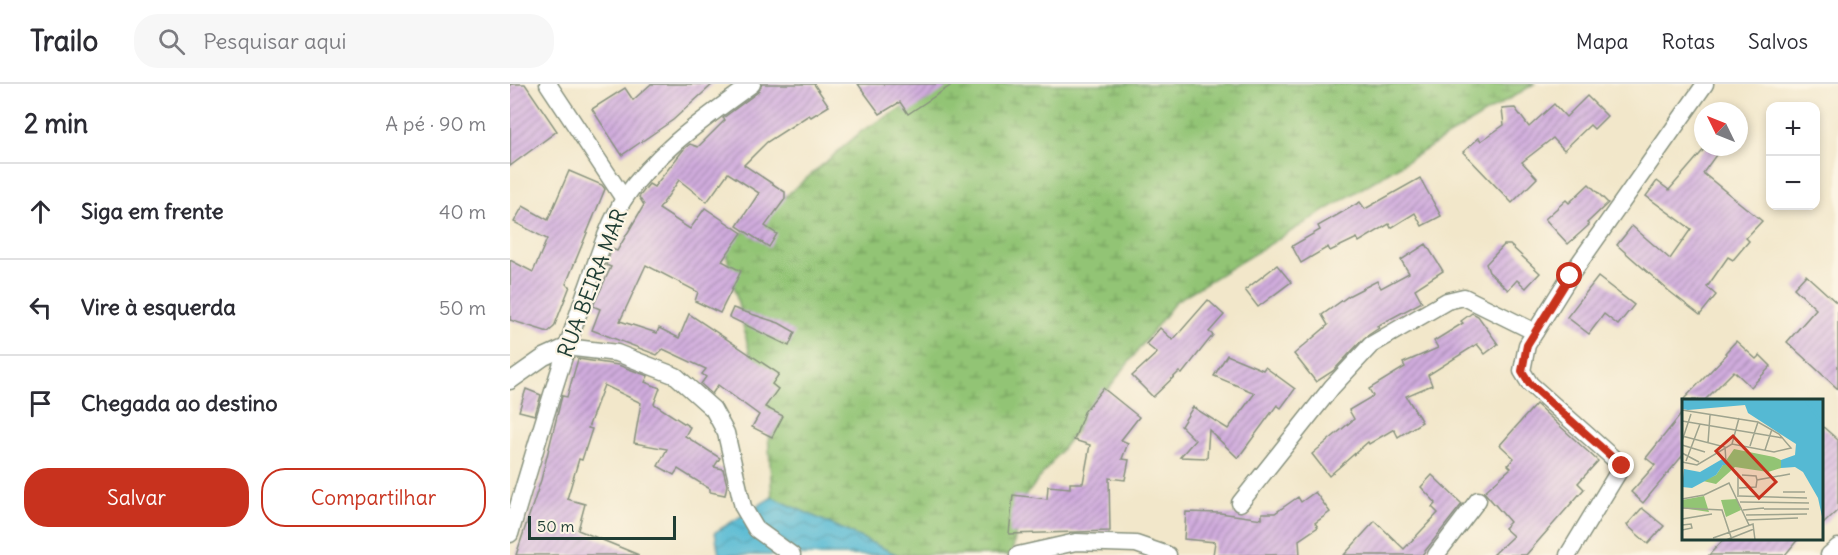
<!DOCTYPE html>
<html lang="pt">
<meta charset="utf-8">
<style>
:root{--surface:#fff;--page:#f7f7f7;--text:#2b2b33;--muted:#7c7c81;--line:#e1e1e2;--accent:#c8321e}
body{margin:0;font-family:Delius,sans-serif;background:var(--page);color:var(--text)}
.controls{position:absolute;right:18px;top:18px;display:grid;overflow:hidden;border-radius:12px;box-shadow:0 3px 9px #0003}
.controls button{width:54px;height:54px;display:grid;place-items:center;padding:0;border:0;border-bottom:2px solid var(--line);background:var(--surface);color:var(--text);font:30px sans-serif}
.compass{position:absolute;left:1184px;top:18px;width:54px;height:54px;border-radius:50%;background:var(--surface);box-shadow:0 3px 9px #0003;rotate:313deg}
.scale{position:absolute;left:18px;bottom:15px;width:148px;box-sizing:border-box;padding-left:6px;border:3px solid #1f3d34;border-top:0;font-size:16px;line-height:21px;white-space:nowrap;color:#1f3d34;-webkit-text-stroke:4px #fcf5e5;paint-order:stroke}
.stop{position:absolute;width:18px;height:18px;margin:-14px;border:4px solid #c8321e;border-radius:50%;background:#fff}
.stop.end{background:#c8321e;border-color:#fff;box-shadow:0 2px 6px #0008}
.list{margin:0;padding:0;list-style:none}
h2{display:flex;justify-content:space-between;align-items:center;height:78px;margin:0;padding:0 24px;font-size:26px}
h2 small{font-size:20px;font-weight:400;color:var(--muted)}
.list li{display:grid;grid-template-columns:39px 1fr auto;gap:18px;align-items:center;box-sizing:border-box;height:96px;padding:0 24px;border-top:2px solid var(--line)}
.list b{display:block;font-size:22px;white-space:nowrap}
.list em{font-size:20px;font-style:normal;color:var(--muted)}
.actions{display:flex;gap:12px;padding:18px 24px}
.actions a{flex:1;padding:14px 0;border:2px solid var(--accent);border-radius:24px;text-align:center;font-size:21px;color:var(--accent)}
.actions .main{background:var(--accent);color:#fff}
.icon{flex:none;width:33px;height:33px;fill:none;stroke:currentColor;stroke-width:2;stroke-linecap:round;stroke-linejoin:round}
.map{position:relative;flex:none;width:1328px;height:471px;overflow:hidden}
header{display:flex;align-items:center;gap:36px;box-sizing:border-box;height:84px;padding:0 30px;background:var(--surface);border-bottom:2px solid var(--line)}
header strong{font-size:28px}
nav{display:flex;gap:33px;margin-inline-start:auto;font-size:21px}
.search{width:420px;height:54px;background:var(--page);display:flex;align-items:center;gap:15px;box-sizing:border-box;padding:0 21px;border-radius:24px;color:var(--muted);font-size:22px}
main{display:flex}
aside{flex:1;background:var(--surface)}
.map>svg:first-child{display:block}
.wetland{fill:url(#wetland-marsh);stroke:#588054;stroke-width:1.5}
.water{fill:url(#water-waves);stroke:#3a7b84;stroke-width:1.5}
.building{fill:url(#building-hatch)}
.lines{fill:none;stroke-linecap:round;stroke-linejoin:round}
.street-casing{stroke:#88927f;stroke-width:19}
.street{stroke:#fff;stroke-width:16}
.route{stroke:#c8321e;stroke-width:8}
.labels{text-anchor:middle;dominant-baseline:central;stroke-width:4.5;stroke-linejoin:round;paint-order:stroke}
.street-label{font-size:21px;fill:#1f3d34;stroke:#fcf5e5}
.inset-river{fill:none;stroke:#55b9d3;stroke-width:3}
.inset-road{fill:none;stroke:#9ea38e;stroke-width:1.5}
.view{fill:#c8321e;fill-opacity:0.15;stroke:#c8321e;stroke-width:3}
.inset-edge{fill:none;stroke:#1f3d34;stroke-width:3}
</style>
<header>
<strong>Trailo</strong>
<div class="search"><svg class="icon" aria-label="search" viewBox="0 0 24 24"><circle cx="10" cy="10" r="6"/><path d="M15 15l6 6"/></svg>Pesquisar aqui</div>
<nav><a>Mapa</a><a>Rotas</a><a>Salvos</a></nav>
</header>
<main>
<aside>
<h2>2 min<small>A pé · 90 m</small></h2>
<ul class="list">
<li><svg class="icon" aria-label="ahead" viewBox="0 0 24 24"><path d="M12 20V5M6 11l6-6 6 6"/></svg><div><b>Siga em frente</b></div><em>40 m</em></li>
<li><svg class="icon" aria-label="left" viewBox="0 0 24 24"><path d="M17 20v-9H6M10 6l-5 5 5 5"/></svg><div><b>Vire à esquerda</b></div><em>50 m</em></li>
<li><svg class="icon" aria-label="arrive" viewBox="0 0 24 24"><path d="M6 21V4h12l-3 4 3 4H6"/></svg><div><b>Chegada ao destino</b></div></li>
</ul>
<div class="actions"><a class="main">Salvar</a><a>Compartilhar</a></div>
</aside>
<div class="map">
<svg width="1328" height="471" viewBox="0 0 1328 471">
<defs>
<pattern id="wetland-marsh" width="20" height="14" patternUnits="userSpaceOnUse" patternTransform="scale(1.5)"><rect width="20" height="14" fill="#92c474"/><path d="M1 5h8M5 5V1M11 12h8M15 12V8" fill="none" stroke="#77a060"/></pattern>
<pattern id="water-waves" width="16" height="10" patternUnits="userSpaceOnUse" patternTransform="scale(1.5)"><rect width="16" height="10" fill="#55b9d3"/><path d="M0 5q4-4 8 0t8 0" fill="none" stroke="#4698ac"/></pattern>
<pattern id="building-hatch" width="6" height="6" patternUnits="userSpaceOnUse" patternTransform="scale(1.5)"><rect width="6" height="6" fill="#d0acdd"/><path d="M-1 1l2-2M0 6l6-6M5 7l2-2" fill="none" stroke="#a88db4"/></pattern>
</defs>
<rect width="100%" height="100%" fill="#fcf5e5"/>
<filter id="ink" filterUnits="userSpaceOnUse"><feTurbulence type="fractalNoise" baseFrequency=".0167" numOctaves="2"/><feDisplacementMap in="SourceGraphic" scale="12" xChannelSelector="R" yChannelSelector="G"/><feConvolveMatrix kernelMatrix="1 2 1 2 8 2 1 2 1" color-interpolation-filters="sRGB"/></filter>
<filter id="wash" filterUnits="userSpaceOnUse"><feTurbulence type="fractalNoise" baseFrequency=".008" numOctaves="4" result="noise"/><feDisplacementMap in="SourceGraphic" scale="24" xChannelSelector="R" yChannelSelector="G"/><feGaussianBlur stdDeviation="1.35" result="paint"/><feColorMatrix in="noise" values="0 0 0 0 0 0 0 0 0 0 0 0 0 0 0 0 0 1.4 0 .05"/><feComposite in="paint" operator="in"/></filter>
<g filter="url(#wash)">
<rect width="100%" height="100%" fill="#f2e7ca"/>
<polygon class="wetland" points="435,0 1024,0 666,217 511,418 502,471 388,471 262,413 258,347 215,164 353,46"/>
<polygon class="water" points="262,413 388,471 209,471 205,448"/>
<g id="blocks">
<g class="building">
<polygon points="0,0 15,0 47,47 0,82"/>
<polygon points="141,0 203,0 163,36 112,71 82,25 115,4 123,16"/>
<polygon points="252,0 304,0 319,22 301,33 299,31 257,58 234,81 275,108 275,115 255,142 267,150 259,163 227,142 249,109 218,89 197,118 169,96 149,125 180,145 195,124 232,149 212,177 231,187 210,229 185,217 188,208 136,181 110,237 147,249 149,244 169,254 179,230 269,290 262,300 268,305 255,323 273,332 262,353 242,343 249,331 208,301 202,310 191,300 196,293 192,290 196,285 153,265 147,271 82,246 90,225 83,222 101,183 96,181 98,175 102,165 107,167 134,121 129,113 139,100 144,103 174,65 180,60 188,63 215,36 213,34 248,8"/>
<polygon points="348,0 443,0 398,30 390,18 370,30"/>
<polygon points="1077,12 1097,32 1084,45 1080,41 1054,66 1043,54 1012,78 1027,94 1002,119 953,68 969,54 971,57 994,41 992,25 1005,24 1019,43 1044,20 1056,33"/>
<polygon points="1196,63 1211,64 1193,89 1252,137 1236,154 1239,157 1223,176 1218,173 1197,203 1206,211 1190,231 1159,207 1107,161 1122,142 1160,175 1181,145 1136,112 1147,97 1159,106"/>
<polygon points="59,87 92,101 95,105 56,200 60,202 44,243 38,248 0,236 0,176 23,188 37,155 4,138 13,122 38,136"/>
<polygon points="910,94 931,132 912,142 905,129 881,144 879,140 849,158 847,154 820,167 818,163 791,179 782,162 810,146 808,142 850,118 855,125"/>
<polygon points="1079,100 1098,119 1077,139 1079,141 1058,160 1035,135 1056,116 1059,119"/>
<polygon points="916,160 933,187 905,205 912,218 867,242 869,244 854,254 823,287 806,298 784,270 818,241 812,231 840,211 867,197 871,204 899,189 891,176"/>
<polygon points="994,161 1000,161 1030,189 1016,204 1007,196 998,206 979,188 976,180"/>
<polygon points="767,181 781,198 748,223 735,206"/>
<polygon points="1296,191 1328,220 1328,305 1277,258 1306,225 1284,204"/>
<polygon points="1088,193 1124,221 1108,241 1094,230 1079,250 1057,233"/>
<polygon points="698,216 714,231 699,248 703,251 672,290 669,288 643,313 622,292 647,269 636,260 650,244 663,256"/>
<polygon points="223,224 269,239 285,248 279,262 219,233"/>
<polygon points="962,229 968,232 988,260 975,270 967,260 918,291 922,301 896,312 912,338 888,353 884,345 859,360 858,358 819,392 802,370 844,335 839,326 863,312 859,305 895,283 893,279 928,264 924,257 953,239 951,237"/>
<polygon points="1226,257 1246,275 1250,271 1261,282 1241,303 1224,287 1195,316 1173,316 1217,270 1215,269"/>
<polygon points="717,271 753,286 755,283 785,305 771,324 767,321 728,374 699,346 697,374 670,373 685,356 671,342 683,323 718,345 745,309 704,292"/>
<polygon points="68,275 108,281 138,292 135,298 150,304 144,320 180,343 175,352 210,374 204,383 213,385 217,401 215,411 200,408 200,405 168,385 164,391 148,382 157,365 124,359 131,319 94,301 78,344 82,345 72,376 69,375 57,415 75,420 68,446 129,471 6,471 31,396 52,312 57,313"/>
<polygon points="593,304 629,333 611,356 618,359 612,375 619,376 615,396 599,394 600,447 499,450 503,411 537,415 538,402 560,404 560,399 573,399 580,361 564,356 574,328"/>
<polygon points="16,305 31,311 25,331 9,327"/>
<polygon points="1026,320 1088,377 1068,399 1074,405 1016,471 983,471 1003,452 994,444 1000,438 974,408 1001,384 998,381 1004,374 990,361"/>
<polygon points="1173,328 1173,371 1133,419 1121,408 1145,381 1136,374"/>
<polygon points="1311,341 1328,356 1328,426 1311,442"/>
<polygon points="922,391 952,420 912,471 834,471 865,437 894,465 928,429 922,423 926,419 911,403"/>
<polygon points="805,408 820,428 805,439 808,443 789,456 790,471 703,471 705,458 674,455 676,428 710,429 752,435 752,429 765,429 788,413 791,418"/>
<polygon points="1132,424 1154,442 1138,460 1117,441"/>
<polygon points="1215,454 1289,454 1275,471 1199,471"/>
</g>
</g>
</g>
<g filter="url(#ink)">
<use href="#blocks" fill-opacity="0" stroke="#88927f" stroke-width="1.5"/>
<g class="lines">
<defs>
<g id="street">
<polyline points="38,0 114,115"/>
<polyline points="0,297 34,273 56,263 107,269 166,292 203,325 216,349 233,423 246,445 282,471"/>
<polyline points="730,419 822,303 861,261 937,217 954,213 1025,248"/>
<path d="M0 450C24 368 48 287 76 207 87 177 97 142 114 115 146 67 197 33 242 0"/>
<polyline points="508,471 566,458 626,460 658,471"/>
<polyline points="926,471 968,416"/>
<polyline points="1058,471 1112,382 1020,300 1012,287 1017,261 1060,192 1195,0"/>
<polyline points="1319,471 1328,463"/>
</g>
</defs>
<use href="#street" class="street-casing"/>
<use href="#street" class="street"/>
</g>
</g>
<g class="lines" filter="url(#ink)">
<polyline class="route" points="1060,192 1017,261 1012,287 1020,300 1112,382"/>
</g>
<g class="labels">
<g class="street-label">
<text transform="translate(82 199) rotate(-69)">RUA BEIRA MAR</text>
</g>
</g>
<g transform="translate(1172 315)">
<rect width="141" height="141" fill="#f2e7ca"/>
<path d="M22 97 27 113 0 109V101ZM55 100 59 111 44 118 39 101Z" fill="#92c474"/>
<path d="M52 50 92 58 99 61V69L86 73 53 68 34 85 21 82 34 76Z" fill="#92c474"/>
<path d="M0 0H141V122L136 99 121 73 113 68 99 69V61L113 56 114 45 66 14 63 6 6 11 0 10ZM42 59 47 66H41L34 76 10 89 0 88 2 70 18 73Z" fill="#55b9d3"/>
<path class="inset-river" d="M123 0 141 25"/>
<path class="inset-road" d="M0 11 76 23 97 35 109 49 92 53 50 45 15 66 0 63M0 22 101 39M0 37 43 48 44 63 56 77V98M0 42 9 15M26 44 28 16M50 45 57 19M0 46 23 53M68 47 76 23M83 51 90 30M0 54 17 63M4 62 18 25M60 76 74 77 75 81M57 89 74 88 75 81 108 75M101 93H123M57 97 125 99M0 100 22 96 47 84 67 126M58 103 127 104M0 109 40 111 50 141M82 110H127M61 111 82 109M64 116 125 115M0 120 30 115M65 121 116 119M0 126 9 125 10 129 0 131M31 139 71 125 73 141M44 141 72 130"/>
<path class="view" d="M51 37 94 83 77 99 34 52Z"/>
<rect width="141" height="141" class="inset-edge"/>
</g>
</svg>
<div class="controls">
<button>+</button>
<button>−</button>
</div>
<svg class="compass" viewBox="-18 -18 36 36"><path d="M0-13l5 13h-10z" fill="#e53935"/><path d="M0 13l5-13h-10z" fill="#7c7c81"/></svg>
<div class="scale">50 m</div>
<div class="stop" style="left:1060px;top:192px"></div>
<div class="stop end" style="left:1112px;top:382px"></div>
</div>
</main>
